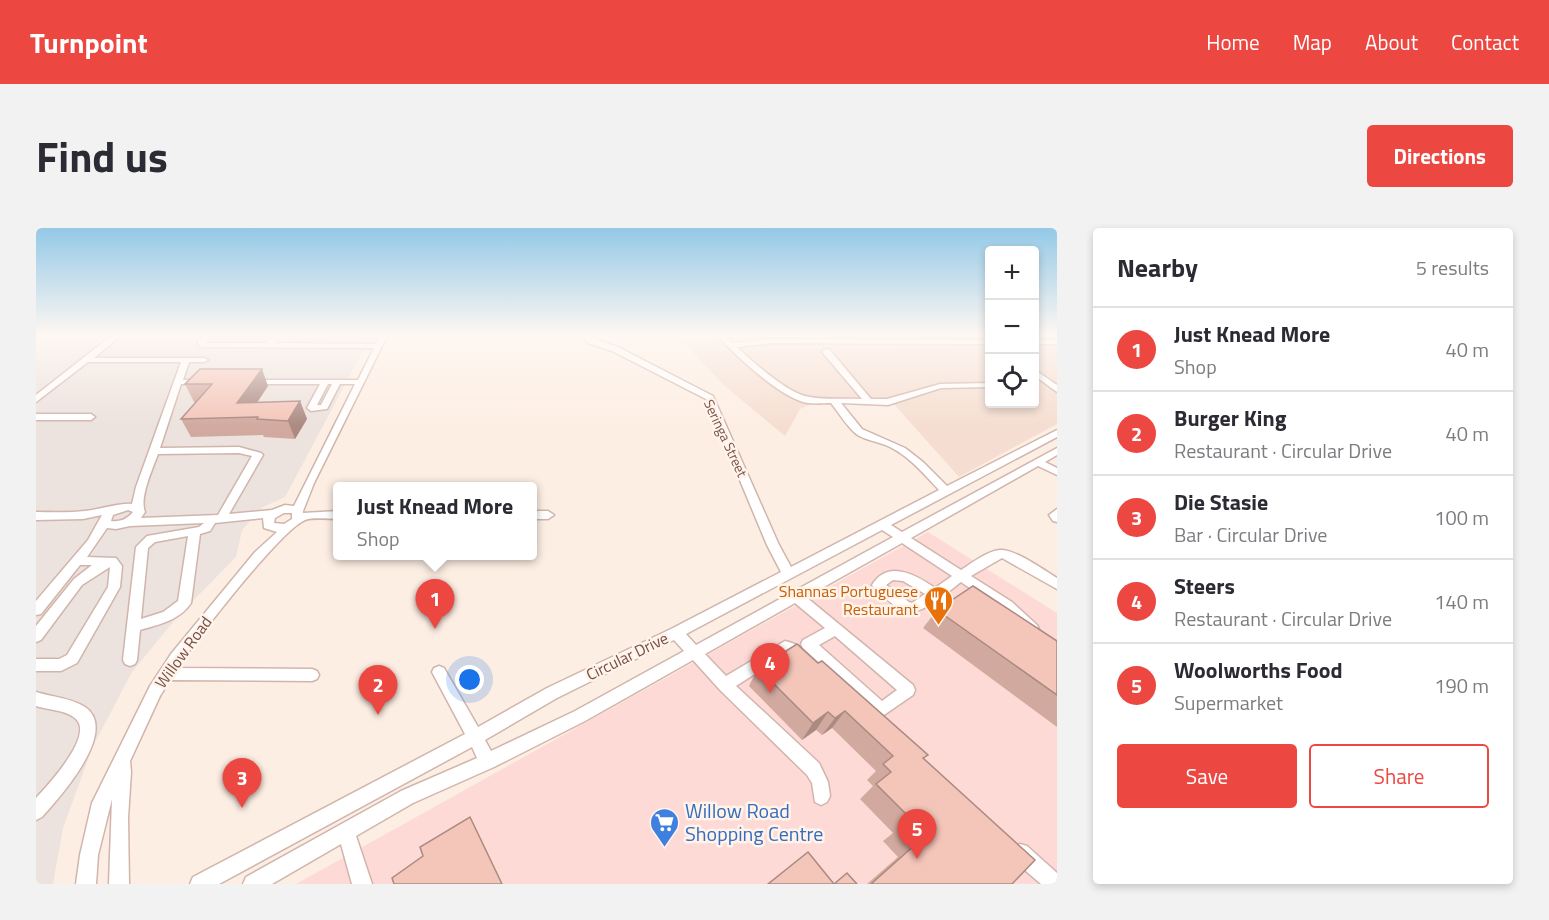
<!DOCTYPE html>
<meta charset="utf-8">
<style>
:root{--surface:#fff;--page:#f2f2f3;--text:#2b2b33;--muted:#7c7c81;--line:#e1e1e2;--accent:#ed4742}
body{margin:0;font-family:"Titillium Web",sans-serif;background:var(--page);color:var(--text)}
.controls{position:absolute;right:18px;top:18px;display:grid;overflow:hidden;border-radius:6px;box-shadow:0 3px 9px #0003}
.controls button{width:54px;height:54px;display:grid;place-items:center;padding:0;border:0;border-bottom:2px solid var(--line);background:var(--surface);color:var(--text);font:30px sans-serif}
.you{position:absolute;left:434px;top:452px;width:21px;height:21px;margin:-15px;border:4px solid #fff;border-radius:50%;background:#1a73e8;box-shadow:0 0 0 9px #1a73e833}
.badge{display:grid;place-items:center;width:39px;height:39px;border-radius:50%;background:var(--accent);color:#fff;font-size:20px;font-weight:700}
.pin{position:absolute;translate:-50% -50px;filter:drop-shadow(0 2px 3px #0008)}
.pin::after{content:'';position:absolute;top:32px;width:21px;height:18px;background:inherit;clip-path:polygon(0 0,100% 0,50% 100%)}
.popup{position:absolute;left:297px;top:254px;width:204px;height:78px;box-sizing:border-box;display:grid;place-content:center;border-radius:6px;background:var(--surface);filter:drop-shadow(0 2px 4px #0005);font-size:20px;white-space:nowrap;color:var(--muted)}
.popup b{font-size:22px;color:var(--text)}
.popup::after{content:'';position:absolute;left:50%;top:100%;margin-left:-12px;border:12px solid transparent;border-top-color:var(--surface)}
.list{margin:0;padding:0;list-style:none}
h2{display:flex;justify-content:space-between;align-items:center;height:78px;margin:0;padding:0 24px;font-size:26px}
h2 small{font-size:20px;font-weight:400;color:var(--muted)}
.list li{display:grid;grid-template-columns:39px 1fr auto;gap:18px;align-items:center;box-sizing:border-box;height:84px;padding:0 24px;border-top:2px solid var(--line)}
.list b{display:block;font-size:22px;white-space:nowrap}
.list p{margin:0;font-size:20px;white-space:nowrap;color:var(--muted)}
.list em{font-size:20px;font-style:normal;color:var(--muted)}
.actions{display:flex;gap:12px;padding:18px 24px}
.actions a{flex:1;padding:14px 0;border:2px solid var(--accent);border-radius:6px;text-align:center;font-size:21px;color:var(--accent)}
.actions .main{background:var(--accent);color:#fff}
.icon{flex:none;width:33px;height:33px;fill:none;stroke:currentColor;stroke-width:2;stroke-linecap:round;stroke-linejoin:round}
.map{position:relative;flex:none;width:1021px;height:656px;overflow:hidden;border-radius:6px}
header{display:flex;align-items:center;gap:36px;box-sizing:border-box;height:84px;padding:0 30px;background:var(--accent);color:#fff}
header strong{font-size:28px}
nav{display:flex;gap:33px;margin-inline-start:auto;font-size:21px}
.intro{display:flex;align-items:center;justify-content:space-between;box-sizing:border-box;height:144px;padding:0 36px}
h1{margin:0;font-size:42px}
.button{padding:15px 27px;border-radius:6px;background:var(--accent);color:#fff;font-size:21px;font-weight:700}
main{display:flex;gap:36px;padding:0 36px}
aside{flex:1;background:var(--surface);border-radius:6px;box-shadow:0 3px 9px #0003}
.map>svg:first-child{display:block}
.residential{fill:#f5ded1}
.commercial{fill:#fedad6}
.industrial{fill:#ece2de}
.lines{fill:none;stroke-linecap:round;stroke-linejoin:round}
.minor-casing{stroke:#d1b5ac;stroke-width:3}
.minor{fill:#fff;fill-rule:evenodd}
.wall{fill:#d2a99f}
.shaded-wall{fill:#ab8a82}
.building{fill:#f4c5b9;stroke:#ab8a82;stroke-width:1.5}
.labels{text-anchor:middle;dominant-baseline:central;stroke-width:5;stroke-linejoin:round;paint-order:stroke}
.far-street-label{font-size:14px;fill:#774f48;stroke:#fff3ea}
.food-label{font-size:16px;fill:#c56008;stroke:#fff3ea;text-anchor:end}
.street-label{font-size:16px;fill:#774f48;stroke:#fff3ea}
.near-shop-label{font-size:20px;fill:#366cbe;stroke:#fff3ea;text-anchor:start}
</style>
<header>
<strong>Turnpoint</strong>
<nav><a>Home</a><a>Map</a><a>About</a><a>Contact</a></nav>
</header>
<div class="intro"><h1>Find us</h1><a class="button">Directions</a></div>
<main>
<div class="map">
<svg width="1021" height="656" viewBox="0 0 1021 656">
<rect width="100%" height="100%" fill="#fdeee3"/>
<polygon class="residential" points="639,106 953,106 954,176 999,176 999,106 1021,106 1021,196 923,249 856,174 780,174 764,181 749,208 691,160"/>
<polygon class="commercial" points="892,304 1021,385 1021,656 260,656"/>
<polygon class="industrial" points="0,106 336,106 249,269 227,279 206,302 200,329 142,388 96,444 57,518 27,600 17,656 0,656"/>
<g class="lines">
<defs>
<g id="minor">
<path d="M74 106H81L83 109 58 130H168L172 132 168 134H153L147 152H168L172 154 168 156H145L124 220 203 219 225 225 227 227 193 286 236 282 249 277 258 278 319 156H304L291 181 275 183 271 180 284 156H213V152H322L338 120 166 119 162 117V113L169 106H176L170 115H231L238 106H245L239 115 340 116 345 106H352L278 255 267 283V285L302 283V291C292 291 278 289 269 292 246 301 157 414 142 440L276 441 281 443 283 447 281 451 276 453 134 452 124 468 94 533 95 544 92 590 93 656H73L76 571 62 627 60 656H40L44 627 56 575 114 458 135 426 219 324 241 304 228 300 227 290 179 295 174 303 164 306 155 375C144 392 122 397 104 402L101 432 99 436 94 438 89 436 87 432 100 319 111 308 163 299 168 295 94 298 80 301 71 300 51 329 80 330 86 338 84 359 41 435 25 443H0V431H23L31 427 72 359 74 339 46 357 5 412 0 414V398L38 351 56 337H44L5 386 0 387V373L52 312 66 287 47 291 0 292V284C16 284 33 285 49 283 60 282 87 274 96 276L100 259 145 134H52L0 174V167L70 112 75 109ZM292 156H296L285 177H281ZM203 225 216 228 182 287 105 290 109 284C103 270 117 240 122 226ZM92 282 97 284C91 291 85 294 75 293L77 287ZM248 285H256V291L248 296 238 295 239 290ZM152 308 142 373 127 384 105 391 112 320 119 314Z"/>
<path d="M544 106H552L558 111 582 119 677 168 743 317 755 339 903 262C888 246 874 229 854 219 842 213 829 213 819 205 810 197 803 185 795 175 788 175 780 176 772 175 745 171 698 126 680 106H687L696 115 736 111 954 112V116L736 115 701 119C717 134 752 166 774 169 790 172 809 170 826 171L787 125 786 123 790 121H793L835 171H851L904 156 954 155V159L905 160 852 177 805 175 826 201 869 220 887 234 911 258 1021 202V209L855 297 866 304 1021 220V227L1009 234 1021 240V247L1002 238 875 310 925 342C936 335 951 323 964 322 979 321 1008 342 1021 350V361L966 330 935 348 976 374 1001 397 1003 401 1001 405 996 406 991 405 966 382 925 354C910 365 883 392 864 381 855 376 846 367 838 360L836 357C852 331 880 347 899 360L916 348 866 315 770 369 877 457 879 462 877 467 845 489 840 487 767 420 765 416 767 412 789 400 759 375 669 426 690 448 749 413C758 415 769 420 773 429L771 433 766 435 751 425 700 458 783 535 792 554 794 568 791 574 785 577 779 574 776 555 771 547 684 462 657 432 549 493 458 539 377 575 320 608 336 656H316L305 616 236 656H207L210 649 365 563 441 530 436 519 183 656H154L157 649 429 506 396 444 398 440 403 438 408 440 442 499 511 460 635 401 745 344 731 317 670 171 576 123 552 115ZM846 302 857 309 660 417 650 406ZM857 352 867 353 889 366 876 375 873 374 850 357ZM799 408 861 462 846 473 783 417ZM638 412 648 423 539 483 455 523 449 512 521 470Z"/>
<rect x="999" y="112" width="22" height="4"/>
<polygon points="999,142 1021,157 1021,164 999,148"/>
<polygon points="0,186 55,186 59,189 55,192 0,192"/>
<polygon points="1021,281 1021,294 1017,293 1013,287"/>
<polygon points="496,283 512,283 518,287 512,291 496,291"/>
<path d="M0 464C16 469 35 470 49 479 84 503 23 570 6 589L0 592V570C12 557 58 508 40 491 31 482 12 482 0 478Z"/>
<polygon points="984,616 991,618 1021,645 1021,656 1005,656 977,632 975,625 977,618"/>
</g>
</defs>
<use href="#minor" class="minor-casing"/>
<use href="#minor" class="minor"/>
</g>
<g class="wall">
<polygon points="164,141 232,158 221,175 264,173 271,191 259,211 228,209 227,207 155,209 145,191 161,174 158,174 149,156"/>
<polygon points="901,382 1021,413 1021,499 887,400"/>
<polygon points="747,425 888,531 976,656 831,656 862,629 847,613 857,605 824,571 837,558 831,552 840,543 796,500 786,507 780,502 766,512 713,458 722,440 728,436 733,428"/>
</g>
<g class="shaded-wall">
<polygon points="226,141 232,158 211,189 201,175"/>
<polygon points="264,173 271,191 259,211 252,193"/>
<polygon points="809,483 796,500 786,507 799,490"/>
<polygon points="792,484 780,502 766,512 777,495"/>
</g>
<g class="building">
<polygon points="164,141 226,141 201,175 264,173 252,193 221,191 222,189 145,191 176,156 149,156"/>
<polygon points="937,358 1021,413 1021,467 901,382"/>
<polygon points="761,416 782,435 786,433 892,527 887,530 999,632 976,656 835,656 881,615 865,599 875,591 840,556 855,544 847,536 857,528 809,483 799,490 792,484 777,495 722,440 736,431 733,428 743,421 747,425"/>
<polygon points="434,589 466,656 358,656 356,650 387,628 384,619"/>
<polygon points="772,624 798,656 811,645 821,656 732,656"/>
</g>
<linearGradient id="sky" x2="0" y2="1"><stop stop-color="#94c9e7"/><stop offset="0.54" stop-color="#fef7f2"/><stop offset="1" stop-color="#fef7f2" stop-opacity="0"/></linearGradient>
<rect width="1021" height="198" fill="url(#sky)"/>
<defs>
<symbol id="restaurant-pin" viewBox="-11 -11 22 30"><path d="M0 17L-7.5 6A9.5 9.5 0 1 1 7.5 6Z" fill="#e8710a" stroke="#fff3ea"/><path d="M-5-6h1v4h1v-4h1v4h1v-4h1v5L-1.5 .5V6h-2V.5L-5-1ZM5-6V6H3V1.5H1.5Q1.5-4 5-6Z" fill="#fff"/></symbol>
<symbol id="supermarket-pin" viewBox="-11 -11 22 30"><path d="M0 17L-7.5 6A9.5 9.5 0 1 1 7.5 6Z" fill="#3f7fe0" stroke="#fff3ea"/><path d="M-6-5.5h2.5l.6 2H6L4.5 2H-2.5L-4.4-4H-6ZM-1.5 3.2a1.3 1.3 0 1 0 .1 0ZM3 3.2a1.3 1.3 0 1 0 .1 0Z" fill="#fff"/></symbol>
</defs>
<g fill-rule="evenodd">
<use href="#restaurant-pin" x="886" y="356" width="33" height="45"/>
<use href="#supermarket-pin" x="612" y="578" width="33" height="45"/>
</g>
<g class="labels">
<g class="far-street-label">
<text transform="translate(690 210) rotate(65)">Seringa Street</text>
</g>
<g class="food-label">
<text x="882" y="363">Shannas Portuguese<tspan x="882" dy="18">Restaurant</tspan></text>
</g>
<g class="street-label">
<text transform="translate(147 424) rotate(-54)">Willow Road</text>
<text transform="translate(591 428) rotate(-26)">Circular Drive</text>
</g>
<g class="near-shop-label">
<text x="649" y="582">Willow Road<tspan x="649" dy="23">Shopping Centre</tspan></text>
</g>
</g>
</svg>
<div class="controls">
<button>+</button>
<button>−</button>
<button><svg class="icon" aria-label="locate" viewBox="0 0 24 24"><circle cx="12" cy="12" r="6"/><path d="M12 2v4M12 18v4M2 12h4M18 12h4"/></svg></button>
</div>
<div class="you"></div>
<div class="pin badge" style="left:399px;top:401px">1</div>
<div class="popup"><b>Just Knead More</b>Shop</div>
<div class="pin badge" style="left:342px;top:487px">2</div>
<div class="pin badge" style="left:206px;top:580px">3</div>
<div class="pin badge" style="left:734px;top:465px">4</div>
<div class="pin badge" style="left:881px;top:631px">5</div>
</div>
<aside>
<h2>Nearby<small>5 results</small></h2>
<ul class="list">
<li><span class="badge">1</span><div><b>Just Knead More</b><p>Shop</p></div><em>40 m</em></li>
<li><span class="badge">2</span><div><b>Burger King</b><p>Restaurant · Circular Drive</p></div><em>40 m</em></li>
<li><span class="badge">3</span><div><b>Die Stasie</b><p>Bar · Circular Drive</p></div><em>100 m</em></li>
<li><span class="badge">4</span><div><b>Steers</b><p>Restaurant · Circular Drive</p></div><em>140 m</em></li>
<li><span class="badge">5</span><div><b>Woolworths Food</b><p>Supermarket</p></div><em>190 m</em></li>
</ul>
<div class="actions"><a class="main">Save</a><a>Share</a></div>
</aside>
</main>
